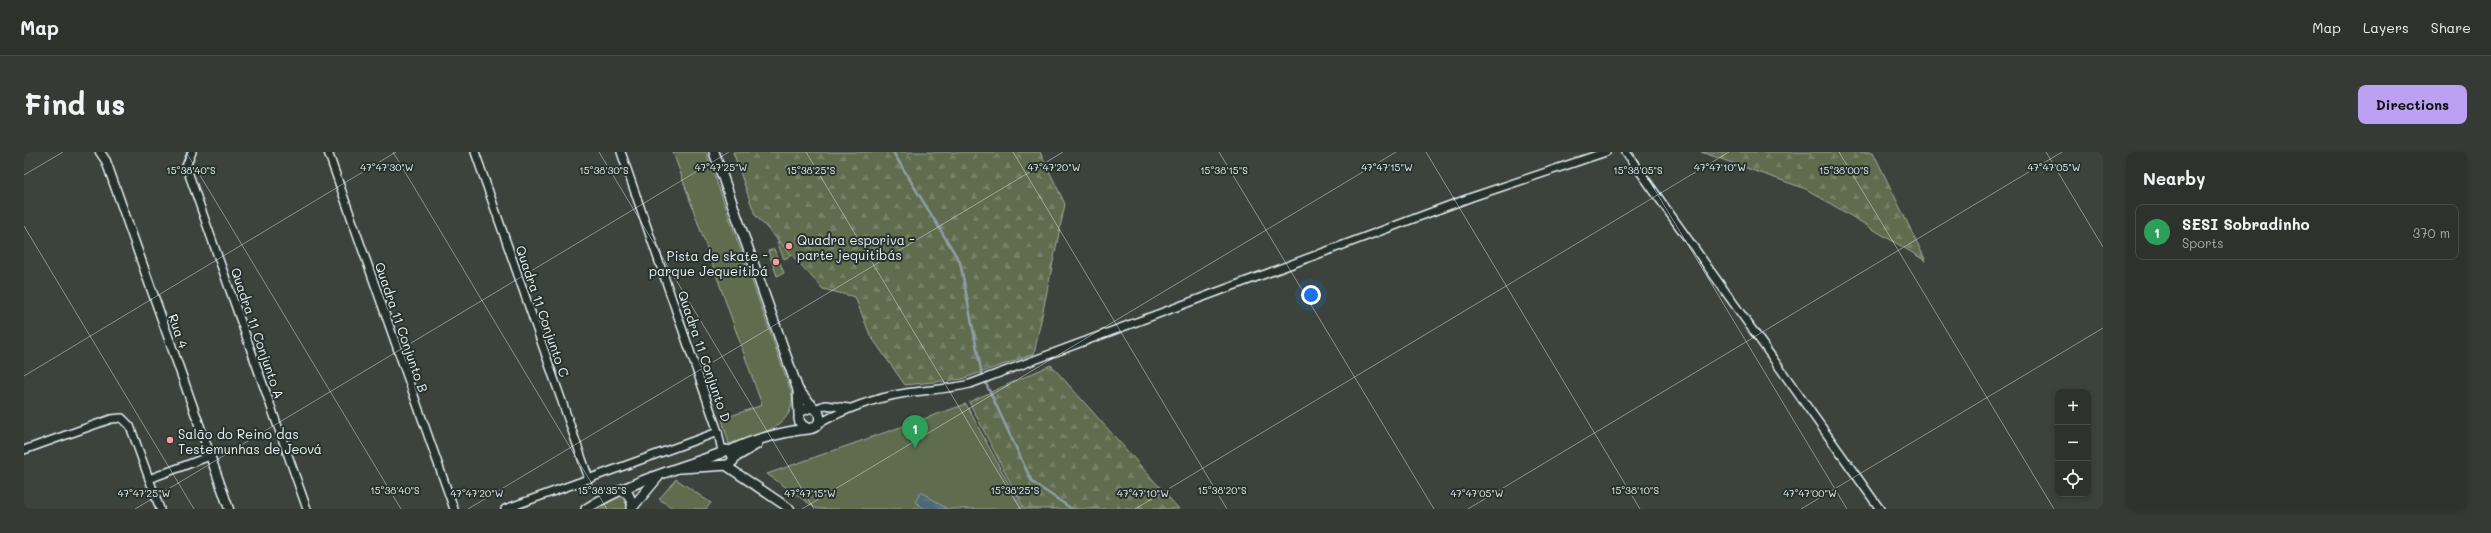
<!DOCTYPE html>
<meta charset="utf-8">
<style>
:root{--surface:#2d322d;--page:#353a35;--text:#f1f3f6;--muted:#a7aaaa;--line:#484d49;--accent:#bca0f2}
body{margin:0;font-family:Mali,sans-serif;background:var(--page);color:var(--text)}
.controls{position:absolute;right:12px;bottom:12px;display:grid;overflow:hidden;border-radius:8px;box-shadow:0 2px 6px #0003}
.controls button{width:36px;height:36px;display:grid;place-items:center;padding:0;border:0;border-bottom:1px solid var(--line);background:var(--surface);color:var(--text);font:20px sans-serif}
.you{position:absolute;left:1287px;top:143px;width:14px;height:14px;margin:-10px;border:3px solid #fff;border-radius:50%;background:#1a73e8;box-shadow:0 0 0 6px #1a73e833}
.badge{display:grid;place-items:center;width:26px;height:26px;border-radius:50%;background:var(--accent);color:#fff;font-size:13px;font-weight:700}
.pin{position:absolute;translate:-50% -33px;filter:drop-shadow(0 1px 2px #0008)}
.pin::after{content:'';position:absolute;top:21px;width:14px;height:12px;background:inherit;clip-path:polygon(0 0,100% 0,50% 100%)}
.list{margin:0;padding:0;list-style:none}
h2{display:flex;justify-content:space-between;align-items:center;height:52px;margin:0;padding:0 16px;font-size:17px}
h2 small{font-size:13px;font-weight:400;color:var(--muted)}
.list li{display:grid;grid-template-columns:26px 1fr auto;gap:12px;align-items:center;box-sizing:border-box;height:56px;margin:0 8px 8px;padding:0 8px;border:1px solid var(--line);border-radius:8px}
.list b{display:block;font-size:15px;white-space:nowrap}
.list p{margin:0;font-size:13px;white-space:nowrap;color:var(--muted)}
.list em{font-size:13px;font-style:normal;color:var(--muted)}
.icon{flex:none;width:22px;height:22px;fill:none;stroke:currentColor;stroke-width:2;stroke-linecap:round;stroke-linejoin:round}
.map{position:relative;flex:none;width:2079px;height:357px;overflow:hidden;border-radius:8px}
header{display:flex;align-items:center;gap:24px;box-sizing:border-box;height:56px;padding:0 20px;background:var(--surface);border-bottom:1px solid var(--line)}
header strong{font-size:19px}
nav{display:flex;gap:22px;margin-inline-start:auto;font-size:14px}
.intro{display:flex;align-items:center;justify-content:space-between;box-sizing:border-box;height:96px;padding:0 24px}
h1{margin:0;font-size:28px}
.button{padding:10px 18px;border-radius:8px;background:var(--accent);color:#111;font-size:14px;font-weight:700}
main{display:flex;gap:24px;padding:0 24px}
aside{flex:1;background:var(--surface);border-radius:8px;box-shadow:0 2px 6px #0003}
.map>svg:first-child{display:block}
.green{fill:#5f6c4d;stroke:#a4aea2}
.forest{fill:url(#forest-firs);stroke:#a4aea2}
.water{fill:url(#water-ripples);stroke:#8d9fa9}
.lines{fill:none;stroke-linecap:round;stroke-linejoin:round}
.stream{stroke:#8d9fa9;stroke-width:2.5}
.minor-casing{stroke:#e8f1f8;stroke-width:10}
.tertiary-casing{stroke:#e8f1f8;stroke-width:11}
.secondary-casing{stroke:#e8f1f8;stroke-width:12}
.minor{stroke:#26332d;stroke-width:7}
.tertiary{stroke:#26332d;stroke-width:8}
.secondary{stroke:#26332d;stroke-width:9}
.ticks{fill:none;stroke:#e8f1f8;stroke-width:1;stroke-opacity:0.45}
.poi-dot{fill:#ff9aa2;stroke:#26332d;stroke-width:1.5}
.labels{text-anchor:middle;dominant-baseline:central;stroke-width:4;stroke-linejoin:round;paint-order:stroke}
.poi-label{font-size:13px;fill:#e8f1f8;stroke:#26332d;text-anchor:start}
.street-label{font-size:13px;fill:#e8f1f8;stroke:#26332d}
.ticks-label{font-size:10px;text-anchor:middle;fill:#e8f1f8;stroke:#26332d;stroke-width:4;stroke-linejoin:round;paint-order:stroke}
</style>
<header>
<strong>Map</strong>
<nav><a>Map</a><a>Layers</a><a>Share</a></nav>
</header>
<div class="intro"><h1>Find us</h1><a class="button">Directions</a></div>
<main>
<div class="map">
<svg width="2079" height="357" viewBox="0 0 2079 357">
<defs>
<pattern id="forest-firs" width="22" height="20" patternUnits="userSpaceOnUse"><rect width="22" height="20" fill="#5f6c4d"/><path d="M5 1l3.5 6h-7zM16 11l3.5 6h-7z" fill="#768167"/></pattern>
<pattern id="water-ripples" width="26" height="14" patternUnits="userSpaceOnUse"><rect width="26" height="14" fill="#506874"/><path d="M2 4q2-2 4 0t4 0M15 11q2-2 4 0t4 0" fill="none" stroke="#697e89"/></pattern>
</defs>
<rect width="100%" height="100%" fill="#3c423c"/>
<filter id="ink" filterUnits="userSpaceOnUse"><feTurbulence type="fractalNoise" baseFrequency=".025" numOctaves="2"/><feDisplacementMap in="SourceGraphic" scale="8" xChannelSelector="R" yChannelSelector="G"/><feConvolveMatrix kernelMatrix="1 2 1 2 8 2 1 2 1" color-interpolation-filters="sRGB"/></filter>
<g filter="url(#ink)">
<g class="green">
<path d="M649 0H682L768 242C772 277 731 283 705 292L698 267 738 253Z"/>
<polygon points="769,83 776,99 760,107 753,90"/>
<polygon points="750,97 760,121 753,124 744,99"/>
<polygon points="942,252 998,357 793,357 743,322"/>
<polygon points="652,327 687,351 682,357 650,357 635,347"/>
<polygon points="597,338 607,357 562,357"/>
</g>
<g class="forest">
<polygon points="709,0 1016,0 1041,52 1010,202 938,227 881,233 846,183 831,145 799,137 731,63"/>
<polygon points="1677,0 1849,0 1902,109 1782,37"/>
<polygon points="1027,213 1155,357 1000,357 945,250"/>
</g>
<polygon class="water" points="897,340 922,356 921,357 901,357 891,350"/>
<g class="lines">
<polyline class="stream" points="869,0 936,110 958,223 1008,330 1048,357"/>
<defs>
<g id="minor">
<polyline points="168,0 162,14 283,357"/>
<polyline points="304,0 430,357"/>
<polyline points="451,0 565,327"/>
<polyline points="597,0 694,280 698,299"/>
<polyline points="1602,0 1856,357"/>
<polyline points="791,257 801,253 825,256"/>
<path d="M794 272C821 257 851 246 882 241 904 238 925 237 946 232L1448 45 1582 0"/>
<polyline points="0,298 87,267 98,266 106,274 136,357"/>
<polyline points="125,327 186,304"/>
<polyline points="481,357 694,280"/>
</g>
<g id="tertiary">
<polyline points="76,0 82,9 205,357"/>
<polyline points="701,313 766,357"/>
</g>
<g id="secondary">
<polyline points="690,0 774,238 775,262"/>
<polyline points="774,238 790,256"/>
<path d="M706 299C727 288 752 282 775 278 781 277 789 278 793 273 797 269 796 264 794 259L787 255 777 259C773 266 775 273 783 276"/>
<polyline points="710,306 733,292"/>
<polyline points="597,338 604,342 609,353"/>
<path d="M562 357C602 331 650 318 695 302L701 298 706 299 709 304V309L704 313 657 316"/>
<polyline points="607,357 634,325"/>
</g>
</defs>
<use href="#minor" class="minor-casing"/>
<use href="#tertiary" class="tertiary-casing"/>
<use href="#secondary" class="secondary-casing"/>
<use href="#minor" class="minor"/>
<use href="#tertiary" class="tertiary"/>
<use href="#secondary" class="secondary"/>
</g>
</g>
<path class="ticks" d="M162 0 377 357M369 0 583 357M575 0 790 357M782 0 996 357M989 0 1203 357M1195 0 1410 357M1402 0 1616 357M1608 0 1823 357M1815 0 2030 357M2022 0 2079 95M0 23 39 0M0 74 170 357M0 224 372 0M111 357 705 0M444 357 1039 0M778 357 1372 0M1111 357 1705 0M1444 357 2038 0M1777 357 2079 176"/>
<g class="poi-dot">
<circle cx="765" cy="94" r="4"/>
<circle cx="752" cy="110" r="4"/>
<circle cx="146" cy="288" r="4"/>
</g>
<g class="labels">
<g class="poi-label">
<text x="773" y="87">Quadra esporiva -<tspan x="773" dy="15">parte jequitibás</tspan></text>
<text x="744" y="103" text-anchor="end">Pista de skate -<tspan x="744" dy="15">parque Jequeitibá</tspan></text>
<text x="154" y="281">Salão do Reino das<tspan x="154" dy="15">Testemunhas de Jeová</tspan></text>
</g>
<g class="street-label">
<text transform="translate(519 159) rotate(71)">Quadra 11 Conjunto C</text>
<text transform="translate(378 175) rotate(71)">Quadra 11 Conjunto B</text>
<text transform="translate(155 179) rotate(71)">Rua 4</text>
<text transform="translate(234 181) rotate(71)">Quadra 11 Conjunto A</text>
<text transform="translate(681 204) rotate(71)">Quadra 11 Conjunto D</text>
</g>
</g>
<g class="ticks-label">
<text x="2030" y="19">47°47'05"W</text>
<text x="363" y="19">47°47'30"W</text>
<text x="697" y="19">47°47'25"W</text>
<text x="1030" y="19">47°47'20"W</text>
<text x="1363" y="19">47°47'15"W</text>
<text x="1696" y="19">47°47'10"W</text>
<text x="167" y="22">15°38'40"S</text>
<text x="580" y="22">15°38'30"S</text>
<text x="787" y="22">15°38'25"S</text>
<text x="1200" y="22">15°38'15"S</text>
<text x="1614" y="22">15°38'05"S</text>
<text x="1820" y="22">15°38'00"S</text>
<text x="371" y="342">15°38'40"S</text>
<text x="578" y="342">15°38'35"S</text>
<text x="991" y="342">15°38'25"S</text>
<text x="1198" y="342">15°38'20"S</text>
<text x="1611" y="342">15°38'10"S</text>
<text x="120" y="345">47°47'25"W</text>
<text x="453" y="345">47°47'20"W</text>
<text x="786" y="345">47°47'15"W</text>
<text x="1119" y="345">47°47'10"W</text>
<text x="1453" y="345">47°47'05"W</text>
<text x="1786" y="345">47°47'00"W</text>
</g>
</svg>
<div class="controls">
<button>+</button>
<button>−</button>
<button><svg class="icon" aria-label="locate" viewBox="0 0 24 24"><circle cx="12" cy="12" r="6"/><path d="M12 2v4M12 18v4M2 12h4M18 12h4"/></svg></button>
</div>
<div class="you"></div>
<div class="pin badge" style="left:891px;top:296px;background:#2e9e5b">1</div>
</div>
<aside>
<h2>Nearby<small></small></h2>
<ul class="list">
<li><span class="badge" style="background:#2e9e5b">1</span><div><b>SESI Sobradinho</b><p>Sports</p></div><em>370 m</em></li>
</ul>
</aside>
</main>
